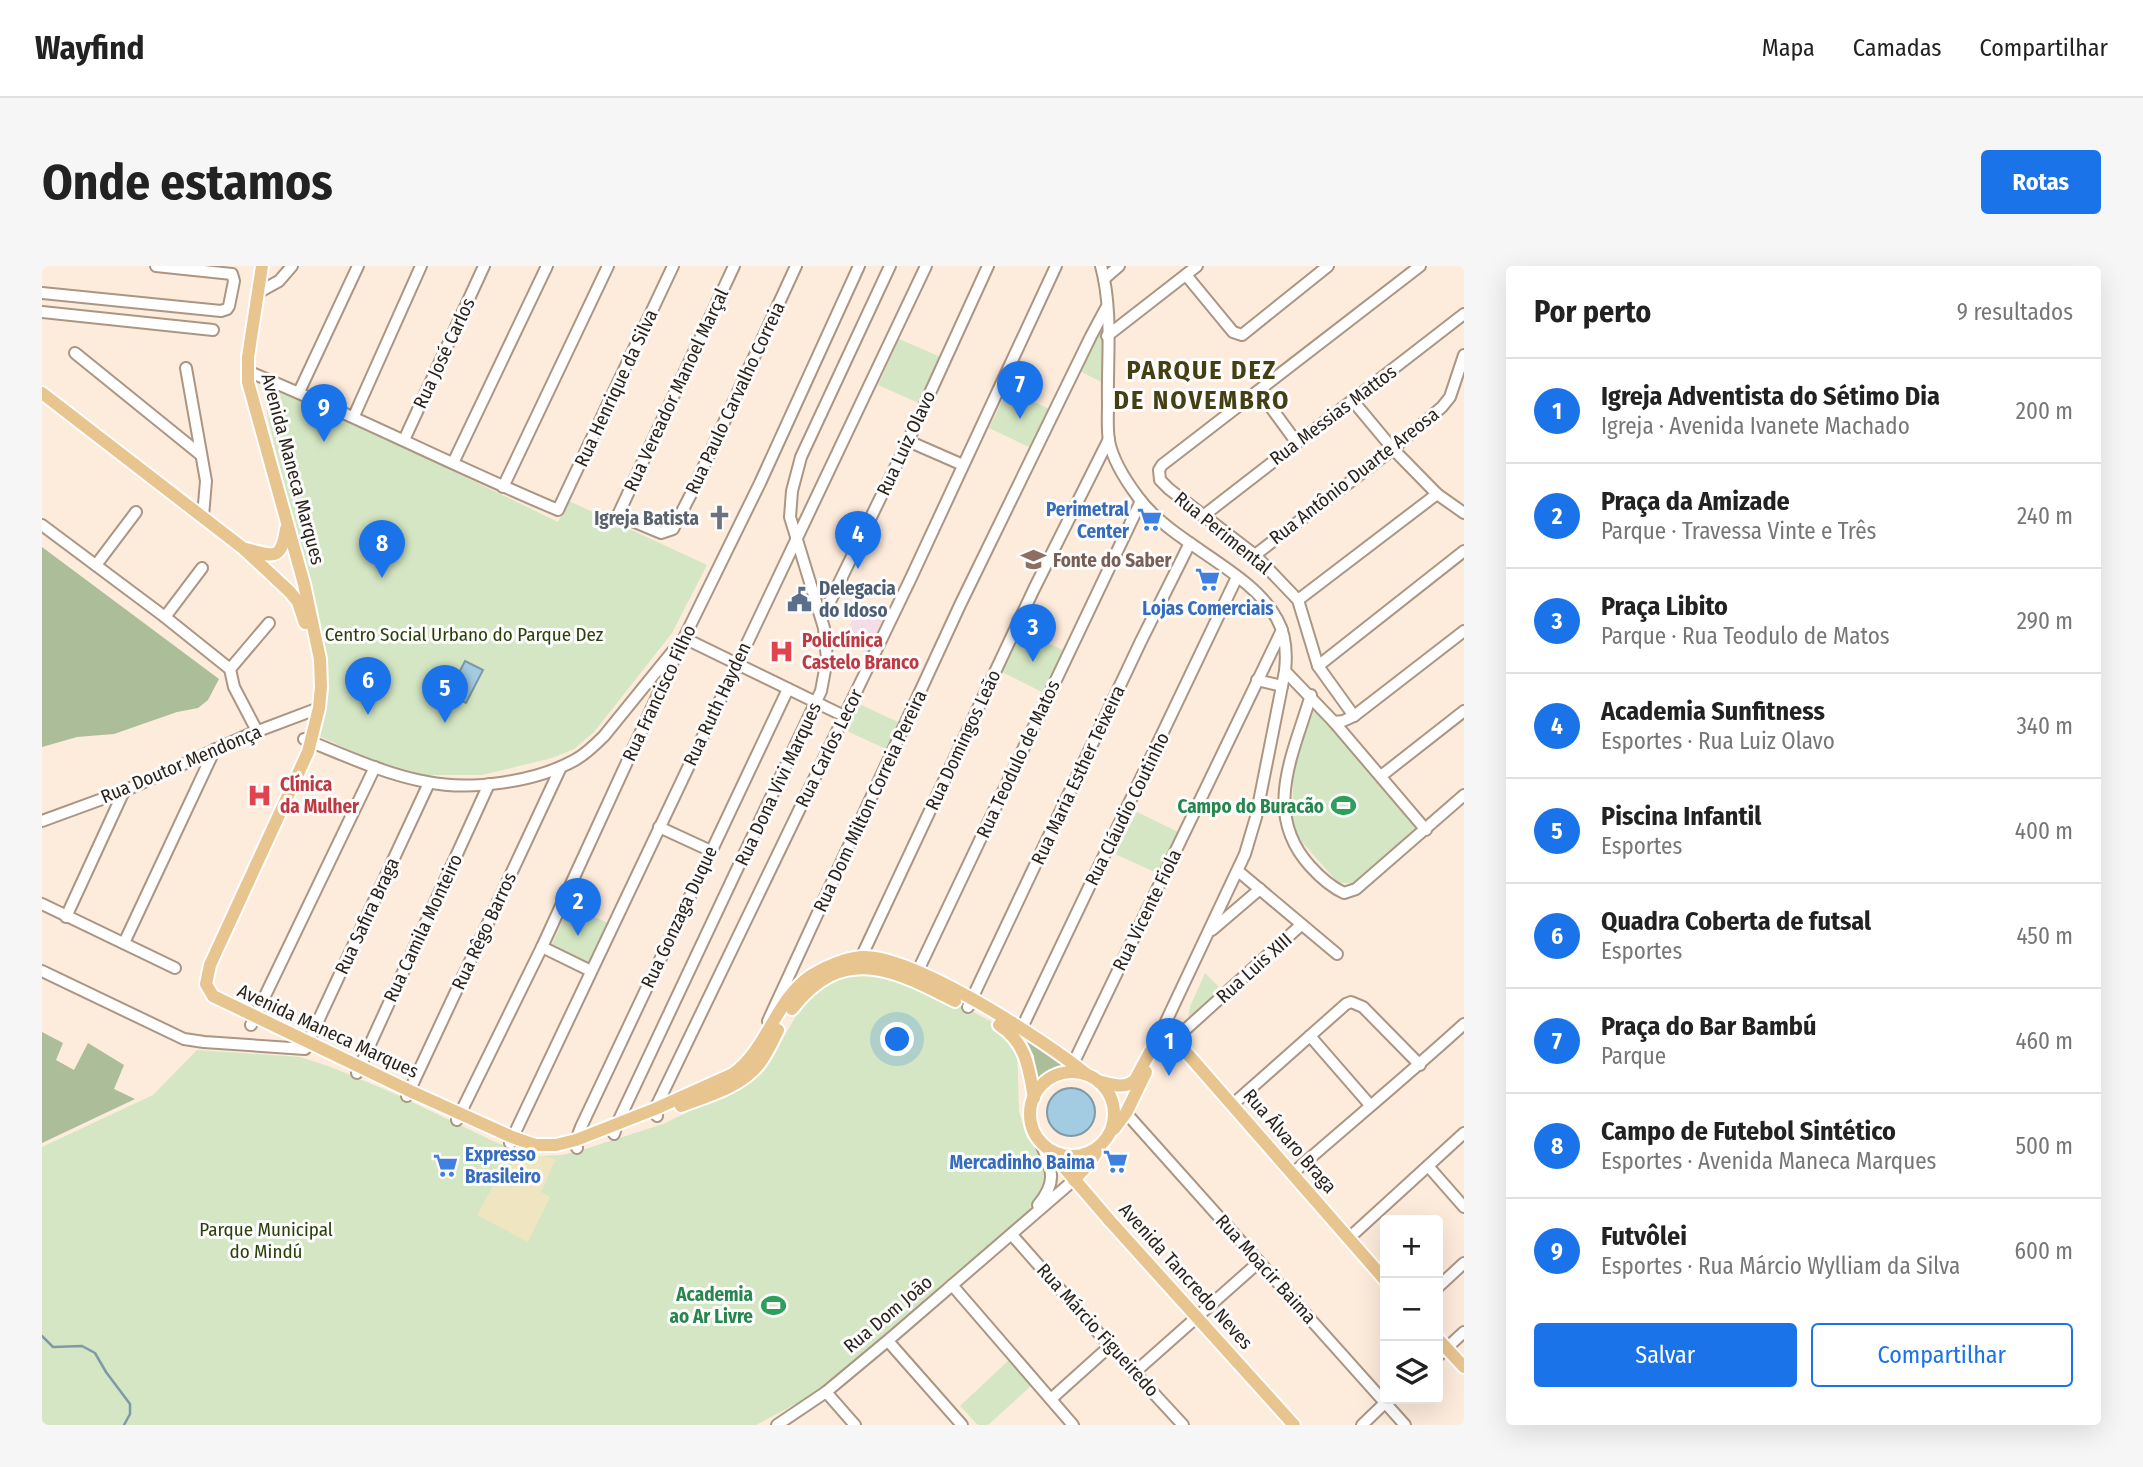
<!DOCTYPE html>
<html lang="pt">
<meta charset="utf-8">
<style>
:root{--surface:#fff;--page:#f6f6f6;--text:#222;--muted:#767676;--line:#e0e0e0;--accent:#1a73e8}
body{margin:0;font-family:"Fira Sans Condensed",sans-serif;background:var(--page);color:var(--text)}
.controls{position:absolute;right:21px;bottom:21px;display:grid;overflow:hidden;border-radius:7px;box-shadow:0 7px 28px #0002}
.controls button{width:63px;height:63px;display:grid;place-items:center;padding:0;border:0;border-bottom:2px solid var(--line);background:var(--surface);color:var(--text);font:35px sans-serif}
.you{position:absolute;left:856px;top:774px;width:24px;height:24px;margin:-18px;border:5px solid #fff;border-radius:50%;background:#1a73e8;box-shadow:0 0 0 10px #1a73e833}
.badge{display:grid;place-items:center;width:46px;height:46px;border-radius:50%;background:var(--accent);color:#fff;font-size:23px;font-weight:700}
.pin{position:absolute;translate:-50% -58px;filter:drop-shadow(0 2px 4px #0008)}
.pin::after{content:'';position:absolute;top:37px;width:24px;height:21px;background:inherit;clip-path:polygon(0 0,100% 0,50% 100%)}
.list{margin:0;padding:0;list-style:none}
h2{display:flex;justify-content:space-between;align-items:center;height:91px;margin:0;padding:0 28px;font-size:30px}
h2 small{font-size:23px;font-weight:400;color:var(--muted)}
.list li{display:grid;grid-template-columns:46px 1fr auto;gap:21px;align-items:center;box-sizing:border-box;height:105px;padding:0 28px;border-top:2px solid var(--line)}
.list b{display:block;font-size:26px;white-space:nowrap}
.list p{margin:0;font-size:23px;white-space:nowrap;color:var(--muted)}
.list em{font-size:23px;font-style:normal;color:var(--muted)}
.actions{display:flex;gap:14px;padding:21px 28px}
.actions a{flex:1;padding:16px 0;border:2px solid var(--accent);border-radius:7px;text-align:center;font-size:24px;color:var(--accent)}
.actions .main{background:var(--accent);color:#fff}
.icon{flex:none;width:38px;height:38px;fill:none;stroke:currentColor;stroke-width:2;stroke-linecap:round;stroke-linejoin:round}
.map{position:relative;flex:none;width:1422px;height:1159px;overflow:hidden;border-radius:7px}
header{display:flex;align-items:center;gap:42px;box-sizing:border-box;height:98px;padding:0 35px;background:var(--surface);border-bottom:2px solid var(--line)}
header strong{font-size:33px}
nav{display:flex;gap:38px;margin-inline-start:auto;font-size:24px}
.intro{display:flex;align-items:center;justify-content:space-between;box-sizing:border-box;height:168px;padding:0 42px}
h1{margin:0;font-size:49px}
.button{padding:18px 32px;border-radius:7px;background:var(--accent);color:#fff;font-size:24px;font-weight:700}
main{display:flex;gap:42px;padding:0 42px}
aside{flex:1;background:var(--surface);border-radius:7px;box-shadow:0 7px 28px #0002}
.map>svg:first-child{display:block}
.commercial{fill:#f5dde7}
.green{fill:#d4e6c3}
.forest{fill:#acbd9a}
.sand{fill:#efe5c0}
.water{fill:#a3cbe1;stroke:#7f99a6;stroke-width:2}
.lines{fill:none;stroke-linecap:round;stroke-linejoin:round}
.stream{stroke:#7f99a6;stroke-width:2.5}
.minor-casing{stroke:#ab9684;stroke-width:14}
.major-casing{stroke:#fff;stroke-width:16}
.minor{stroke:#fff;stroke-width:10}
.major{stroke:#e8c48f;stroke-width:12}
.labels{text-anchor:middle;dominant-baseline:central;stroke-width:6;stroke-linejoin:round;paint-order:stroke}
.street-label{font-size:19px;fill:#2b231b;stroke:#fcfcfc}
.shop-label{font-size:19px;font-weight:bold;fill:#366cbe;stroke:#fcfcfc;text-anchor:end}
.worship-label{font-size:19px;font-weight:bold;fill:#5b616d;stroke:#fcfcfc;text-anchor:end}
.education-label{font-size:19px;font-weight:bold;fill:#785e54;stroke:#fcfcfc;text-anchor:start}
.service-label{font-size:19px;font-weight:bold;fill:#4e5e75;stroke:#fcfcfc;text-anchor:start}
.park-label{font-size:19px;fill:#2b4009;stroke:#fcfcfc}
.health-label{font-size:19px;font-weight:bold;fill:#be3a42;stroke:#fcfcfc;text-anchor:start}
.leisure-label{font-size:19px;font-weight:bold;fill:#27864d;stroke:#fcfcfc;text-anchor:end}
.district-label{font-size:26px;font-weight:bold;letter-spacing:2px;fill:#453f15;stroke:#fcfcfc}
</style>
<header>
<strong>Wayfind</strong>
<nav><a>Mapa</a><a>Camadas</a><a>Compartilhar</a></nav>
</header>
<div class="intro"><h1>Onde estamos</h1><a class="button">Rotas</a></div>
<main>
<div class="map">
<svg width="1422" height="1159" viewBox="0 0 1422 1159">
<rect width="100%" height="100%" fill="#fdebdb"/>
<polygon class="commercial" points="810,334 845,351 827,387 800,374 810,355 802,350"/>
<g class="green">
<polygon points="1063,52 1061,117 1038,105"/>
<polygon points="857,73 901,92 879,138 836,119"/>
<polygon points="235,120 516,256 527,235 665,299 630,367 552,466 532,483 510,492 440,509 383,509 327,493 277,470 282,442 260,294 225,148 225,127"/>
<polygon points="966,123 1009,144 991,183 947,162"/>
<polygon points="980,365 1023,385 1002,427 960,406"/>
<polygon points="817,438 858,457 846,484 805,465"/>
<polygon points="1279,443 1376,560 1374,565 1312,617 1296,617 1260,576 1250,560 1251,512 1257,481 1272,445"/>
<polygon points="1095,546 1136,566 1115,607 1073,588"/>
<polygon points="527,640 566,657 545,701 508,683"/>
<polygon points="822,705 877,718 962,762 975,777 977,846 985,872 1000,891 1004,902 1002,918 987,944 782,1123 714,1159 0,1159 0,881 111,829 155,784 258,791 286,800 349,826 451,875 471,883 498,890 520,889 537,885 621,858 713,813 734,784 759,742 781,723 802,708"/>
<polygon points="1163,707 1180,724 1146,753 1148,741"/>
<polygon points="967,1094 990,1119 946,1159 936,1159 918,1140"/>
</g>
<g class="forest">
<polygon points="0,281 177,413 166,434 156,442 135,446 72,468 35,471 0,481"/>
<polygon points="0,766 21,777 14,794 32,804 46,777 82,799 72,823 93,833 0,877"/>
<path d="M981 768 1034 803C1014 804 1009 806 995 820L992 790Z"/>
</g>
<polygon class="sand" points="476,885 514,893 499,926 508,931 486,976 435,949 459,905 465,908"/>
<g class="water">
<polygon points="423,395 441,404 424,437 406,428"/>
<circle cx="1029" cy="846" r="24"/>
</g>
<g class="lines">
<polyline class="stream" points="0,1070 11,1081 40,1080 53,1087 64,1106 88,1138 88,1148 82,1159"/>
<defs>
<g id="minor">
<polyline points="692,0 576,249 619,267 631,263 649,228 754,0"/>
<path d="M1059 0C1071 44 1065 92 1066 138 1066 150 1065 163 1067 175 1071 195 1084 215 1096 231 1130 278 1209 304 1235 353 1244 369 1245 387 1243 405L1214 551 1203 588 1120 764"/>
<polyline points="1144,9 1191,66 1200,69 1286,0"/>
<polyline points="1062,13 1077,0"/>
<polyline points="217,26 237,15 250,0"/>
<polyline points="0,27 179,45 185,43 187,40 192,15 190,8 114,0"/>
<polyline points="0,46 171,64"/>
<polyline points="1065,70 1155,0"/>
<polyline points="33,87 159,189"/>
<polyline points="144,102 164,215 161,250"/>
<path d="M205 105C310 148 411 200 516 244L631 0"/>
<polyline points="1217,125 1255,177"/>
<polyline points="257,126 316,0"/>
<polyline points="1311,135 1351,183 1395,228 1422,247"/>
<polyline points="312,150 379,0"/>
<polyline points="362,174 442,0"/>
<polyline points="866,175 921,199"/>
<polyline points="411,197 505,0"/>
<polyline points="461,221 566,0"/>
<polyline points="1161,250 1422,48"/>
<polyline points="0,259 123,351 188,403"/>
<polyline points="1213,289 1351,183 1400,141 1408,131 1422,89"/>
<polyline points="54,299 94,246"/>
<polyline points="1256,334 1395,228"/>
<polyline points="123,351 160,302"/>
<polyline points="780,352 866,175 946,0"/>
<polyline points="642,372 802,450"/>
<polyline points="1276,400 1422,285"/>
<polyline points="1243,405 1292,456 1384,564"/>
<polyline points="1215,414 1240,420"/>
<path d="M1269 429C1251 489 1220 547 1268 600 1277 610 1289 621 1302 627L1314 623 1422 529"/>
<polyline points="1312,450 1276,400 1256,334 1213,289 1127,223 1118,214 1117,204 1120,199 1378,0"/>
<polyline points="1292,456 1301,455 1312,450 1422,365"/>
<polyline points="215,465 192,421 188,403 227,357"/>
<path d="M262 473C302 489 342 508 385 516 429 525 493 516 533 494 544 488 553 479 562 470L631 385"/>
<polyline points="1339,510 1422,445"/>
<polyline points="0,555 82,525 208,468 277,442"/>
<polyline points="617,561 669,585"/>
<polyline points="1196,605 1295,688"/>
<polyline points="0,638 133,702"/>
<polyline points="24,651 82,525"/>
<polyline points="1170,664 1218,623"/>
<polyline points="82,677 173,483"/>
<polyline points="500,681 549,705"/>
<polyline points="816,698 992,323 1067,173"/>
<polyline points="0,705 142,773 162,776 263,783 387,517"/>
<polyline points="872,713 1099,235"/>
<polyline points="926,741 1099,375 1148,277"/>
<polyline points="726,755 918,339 1049,70 1064,42"/>
<polyline points="209,759 333,501"/>
<polyline points="976,770 1195,311"/>
<polyline points="1268,770 1328,839"/>
<polyline points="1133,773 1259,659"/>
<polyline points="1031,798 1240,364"/>
<polyline points="315,807 447,518"/>
<polyline points="365,830 519,501"/>
<polyline points="1190,839 1304,738 1309,736 1321,741 1378,799"/>
<polyline points="1084,847 1363,1159"/>
<polyline points="615,850 613,843 868,314 1014,0"/>
<polyline points="415,854 500,681 642,372 718,217 817,0"/>
<polyline points="572,868 575,858 779,425 785,393 782,362 748,251 750,225 759,191 848,0"/>
<polyline points="468,877 884,0"/>
<polyline points="535,882 534,874 539,861 746,423"/>
<polyline points="1386,900 1422,941"/>
<path d="M1251 907C1308 857 1366 809 1422 758"/>
<path d="M996 939C1017 914 1009 902 998 875"/>
<polyline points="970,969 1068,1080 1141,1159"/>
<polyline points="1307,972 1422,867"/>
<polyline points="910,1019 1031,1159"/>
<polyline points="1396,1021 1422,997"/>
<polyline points="846,1075 920,1159"/>
<polyline points="1396,1090 1422,1066"/>
<polyline points="1093,1106 1217,996"/>
<polyline points="784,1126 813,1159"/>
<polyline points="1009,1133 1068,1080"/>
<polyline points="735,1159 784,1126 850,1071 1032,914"/>
<polyline points="1320,1159 1347,1133"/>
</g>
<g id="major">
<path d="M220 0 206 91V116L262 318 278 393 279 421 277 442 266 486 168 699 164 718 171 730 368 825 470 871 493 879H514L534 874 613 843 691 808C726 783 733 733 770 709 783 701 804 692 820 691 872 689 1002 774 1044 808"/>
<polyline points="0,127 202,283 248,326 256,336 263,357"/>
<path d="M204 283C231 290 239 296 244 263"/>
<path d="M750 743C800 677 853 704 913 735"/>
<path d="M957 759C984 776 987 802 992 832"/>
<circle cx="1030" cy="848" r="42"/>
<path d="M1056 815C1069 818 1082 824 1093 814L1120 764 1129 769 1343 1014"/>
<path d="M639 840C665 830 699 821 717 798 725 788 730 776 736 764"/>
<polyline points="1072,863 1084,847 1104,806"/>
<polyline points="1008,885 1068,955 1252,1159"/>
<polyline points="1032,914 1045,900 1058,881"/>
<polyline points="1396,1073 1422,1101"/>
</g>
</defs>
<use href="#minor" class="minor-casing"/>
<use href="#major" class="major-casing"/>
<use href="#minor" class="minor"/>
<use href="#major" class="major"/>
</g>
<defs>
<symbol id="church-bare" viewBox="-9 -9 18 18"><path d="M-1.2-6h2.4v3.5h3.3v2.4h-3.3V6h-2.4V-.1h-3.3v-2.4h3.3Z" fill="#6b7280" stroke="#fcfcfc" stroke-width="2.5" paint-order="stroke"/></symbol>
<symbol id="supermarket-bare" viewBox="-9 -9 18 18"><path d="M-6-5.5h2.5l.6 2H6L4.5 2H-2.5L-4.4-4H-6ZM-1.5 3.2a1.3 1.3 0 1 0 .1 0ZM3 3.2a1.3 1.3 0 1 0 .1 0Z" fill="#3f7fe0" stroke="#fcfcfc" stroke-width="2.5" paint-order="stroke"/></symbol>
<symbol id="school-bare" viewBox="-9 -9 18 18"><path d="M0-5L7-2L0 1L-7-2ZM-4 1L0 2.5L4 1V4Q0 6-4 4Z" fill="#8d6e63" stroke="#fcfcfc" stroke-width="2.5" paint-order="stroke"/></symbol>
<symbol id="civic-bare" viewBox="-9 -9 18 18"><path d="M-.6-6.5H3V-4.5H.6V-3L4-1V1h2V6H-6V1h2V-1L-.6-3ZM-1.2 2.5V6h2.4V2.5Z" fill="#5c6f8a" stroke="#fcfcfc" stroke-width="2.5" paint-order="stroke"/></symbol>
<symbol id="hospital-bare" viewBox="-9 -9 18 18"><path d="M-5-5h3v3.5h4V-5h3V5h-3V1.5h-4V5h-3Z" fill="#e0444e" stroke="#fcfcfc" stroke-width="2.5" paint-order="stroke"/></symbol>
<symbol id="stadium-bare" viewBox="-9 -9 18 18"><path d="M0-5a6.5 5 0 1 0 0 10a6.5 5 0 1 0 0-10ZM-3.5-1.8h7v3.6h-7Z" fill="#2e9e5b" stroke="#fcfcfc" stroke-width="2.5" paint-order="stroke"/></symbol>
</defs>
<g fill-rule="evenodd">
<use href="#church-bare" x="660" y="234" width="35" height="35"/>
<use href="#supermarket-bare" x="1090" y="236" width="35" height="35"/>
<use href="#school-bare" x="974" y="276" width="35" height="35"/>
<use href="#supermarket-bare" x="1148" y="296" width="35" height="35"/>
<use href="#civic-bare" x="740" y="316" width="35" height="35"/>
<use href="#hospital-bare" x="722" y="368" width="35" height="35"/>
<use href="#hospital-bare" x="200" y="512" width="35" height="35"/>
<use href="#stadium-bare" x="1284" y="522" width="35" height="35"/>
<use href="#supermarket-bare" x="1056" y="878" width="35" height="35"/>
<use href="#supermarket-bare" x="386" y="882" width="35" height="35"/>
<use href="#stadium-bare" x="714" y="1022" width="35" height="35"/>
</g>
<g class="labels">
<g class="street-label">
<text transform="translate(402 87) rotate(-65)">Rua José Carlos</text>
<text transform="translate(574 122) rotate(-65)">Rua Henrique da Silva</text>
<text transform="translate(634 124) rotate(-65)">Rua Vereador Manoel Marçal</text>
<text transform="translate(693 132) rotate(-65)">Rua Paulo Carvalho Correia</text>
<text transform="translate(1291 149) rotate(-37)">Rua Messias Mattos</text>
<text transform="translate(864 177) rotate(-65)">Rua Luiz Olavo</text>
<text transform="translate(251 203) rotate(75)">Avenida Maneca Marques</text>
<text transform="translate(1312 210) rotate(-38)">Rua Antônio Duarte Areosa</text>
<text transform="translate(1181 267) rotate(39)">Rua Perimental</text>
<text transform="translate(617 427) rotate(-65)">Rua Francisco Filho</text>
<text transform="translate(675 438) rotate(-65)">Rua Ruth Hayden</text>
<text transform="translate(921 474) rotate(-65)">Rua Domingos Leão</text>
<text transform="translate(787 482) rotate(-64)">Rua Carlos Lecor</text>
<text transform="translate(976 493) rotate(-65)">Rua Teodulo de Matos</text>
<text transform="translate(139 498) rotate(-23)">Rua Doutor Mendonça</text>
<text transform="translate(1036 509) rotate(-65)">Rua Maria Esther Teixeira</text>
<text transform="translate(736 518) rotate(-65)">Rua Dona Vivi Marques</text>
<text transform="translate(828 535) rotate(-65)">Rua Dom Milton Correia Pereira</text>
<text transform="translate(1085 543) rotate(-64)">Rua Cláudio Coutinho</text>
<text transform="translate(1105 644) rotate(-64)">Rua Vicente Fiola</text>
<text transform="translate(325 650) rotate(-65)">Rua Safira Braga</text>
<text transform="translate(637 651) rotate(-65)">Rua Gonzaga Duque</text>
<text transform="translate(381 662) rotate(-65)">Rua Camila Monteiro</text>
<text transform="translate(442 665) rotate(-65)">Rua Rêgo Barros</text>
<text transform="translate(1212 702) rotate(-42)">Rua Luis XIII</text>
<text transform="translate(286 765) rotate(25)">Avenida Maneca Marques</text>
<text transform="translate(1248 875) rotate(49)">Rua Álvaro Braga</text>
<text transform="translate(1224 1003) rotate(48)">Rua Moacir Baima</text>
<text transform="translate(1144 1010) rotate(48)">Avenida Tancredo Neves</text>
<text transform="translate(846 1048) rotate(-40)">Rua Dom João</text>
<text transform="translate(1056 1064) rotate(48)">Rua Márcio Figueiredo</text>
</g>
<g class="shop-label">
<text x="1087" y="243">Perimetral<tspan x="1087" dy="22">Center</tspan></text>
<text x="1166" y="342" text-anchor="middle">Lojas Comerciais</text>
<text x="423" y="888" text-anchor="start">Expresso<tspan x="423" dy="22">Brasileiro</tspan></text>
<text x="1053" y="896">Mercadinho Baima</text>
</g>
<g class="worship-label">
<text x="657" y="252">Igreja Batista</text>
</g>
<g class="education-label">
<text x="1011" y="294">Fonte do Saber</text>
</g>
<g class="service-label">
<text x="777" y="322">Delegacia<tspan x="777" dy="22">do Idoso</tspan></text>
</g>
<g class="park-label">
<text x="422" y="368">Centro Social Urbano do Parque Dez</text>
<text x="224" y="963">Parque Municipal<tspan x="224" dy="22">do Mindú</tspan></text>
</g>
<g class="health-label">
<text x="760" y="374">Policlínica<tspan x="760" dy="22">Castelo Branco</tspan></text>
<text x="238" y="518">Clínica<tspan x="238" dy="22">da Mulher</tspan></text>
</g>
<g class="leisure-label">
<text x="1282" y="540">Campo do Buracão</text>
<text x="711" y="1028">Academia<tspan x="711" dy="22">ao Ar Livre</tspan></text>
</g>
<g class="district-label">
<text x="1160" y="104">PARQUE DEZ<tspan x="1160" dy="30">DE NOVEMBRO</tspan></text>
</g>
</g>
</svg>
<div class="controls">
<button>+</button>
<button>−</button>
<button><svg class="icon" aria-label="layers" viewBox="0 0 24 24"><path d="M12 4l9 5-9 5-9-5zM3 14l9 5 9-5"/></svg></button>
</div>
<div class="you"></div>
<div class="pin badge" style="left:1127px;top:810px">1</div>
<div class="pin badge" style="left:536px;top:670px">2</div>
<div class="pin badge" style="left:991px;top:396px">3</div>
<div class="pin badge" style="left:816px;top:303px">4</div>
<div class="pin badge" style="left:403px;top:457px">5</div>
<div class="pin badge" style="left:326px;top:449px">6</div>
<div class="pin badge" style="left:978px;top:153px">7</div>
<div class="pin badge" style="left:340px;top:312px">8</div>
<div class="pin badge" style="left:282px;top:176px">9</div>
</div>
<aside>
<h2>Por perto<small>9 resultados</small></h2>
<ul class="list">
<li><span class="badge">1</span><div><b>Igreja Adventista do Sétimo Dia</b><p>Igreja · Avenida Ivanete Machado</p></div><em>200 m</em></li>
<li><span class="badge">2</span><div><b>Praça da Amizade</b><p>Parque · Travessa Vinte e Três</p></div><em>240 m</em></li>
<li><span class="badge">3</span><div><b>Praça Libito</b><p>Parque · Rua Teodulo de Matos</p></div><em>290 m</em></li>
<li><span class="badge">4</span><div><b>Academia Sunfitness</b><p>Esportes · Rua Luiz Olavo</p></div><em>340 m</em></li>
<li><span class="badge">5</span><div><b>Piscina Infantil</b><p>Esportes</p></div><em>400 m</em></li>
<li><span class="badge">6</span><div><b>Quadra Coberta de futsal</b><p>Esportes</p></div><em>450 m</em></li>
<li><span class="badge">7</span><div><b>Praça do Bar Bambú</b><p>Parque</p></div><em>460 m</em></li>
<li><span class="badge">8</span><div><b>Campo de Futebol Sintético</b><p>Esportes · Avenida Maneca Marques</p></div><em>500 m</em></li>
<li><span class="badge">9</span><div><b>Futvôlei</b><p>Esportes · Rua Márcio Wylliam da Silva</p></div><em>600 m</em></li>
</ul>
<div class="actions"><a class="main">Salvar</a><a>Compartilhar</a></div>
</aside>
</main>
